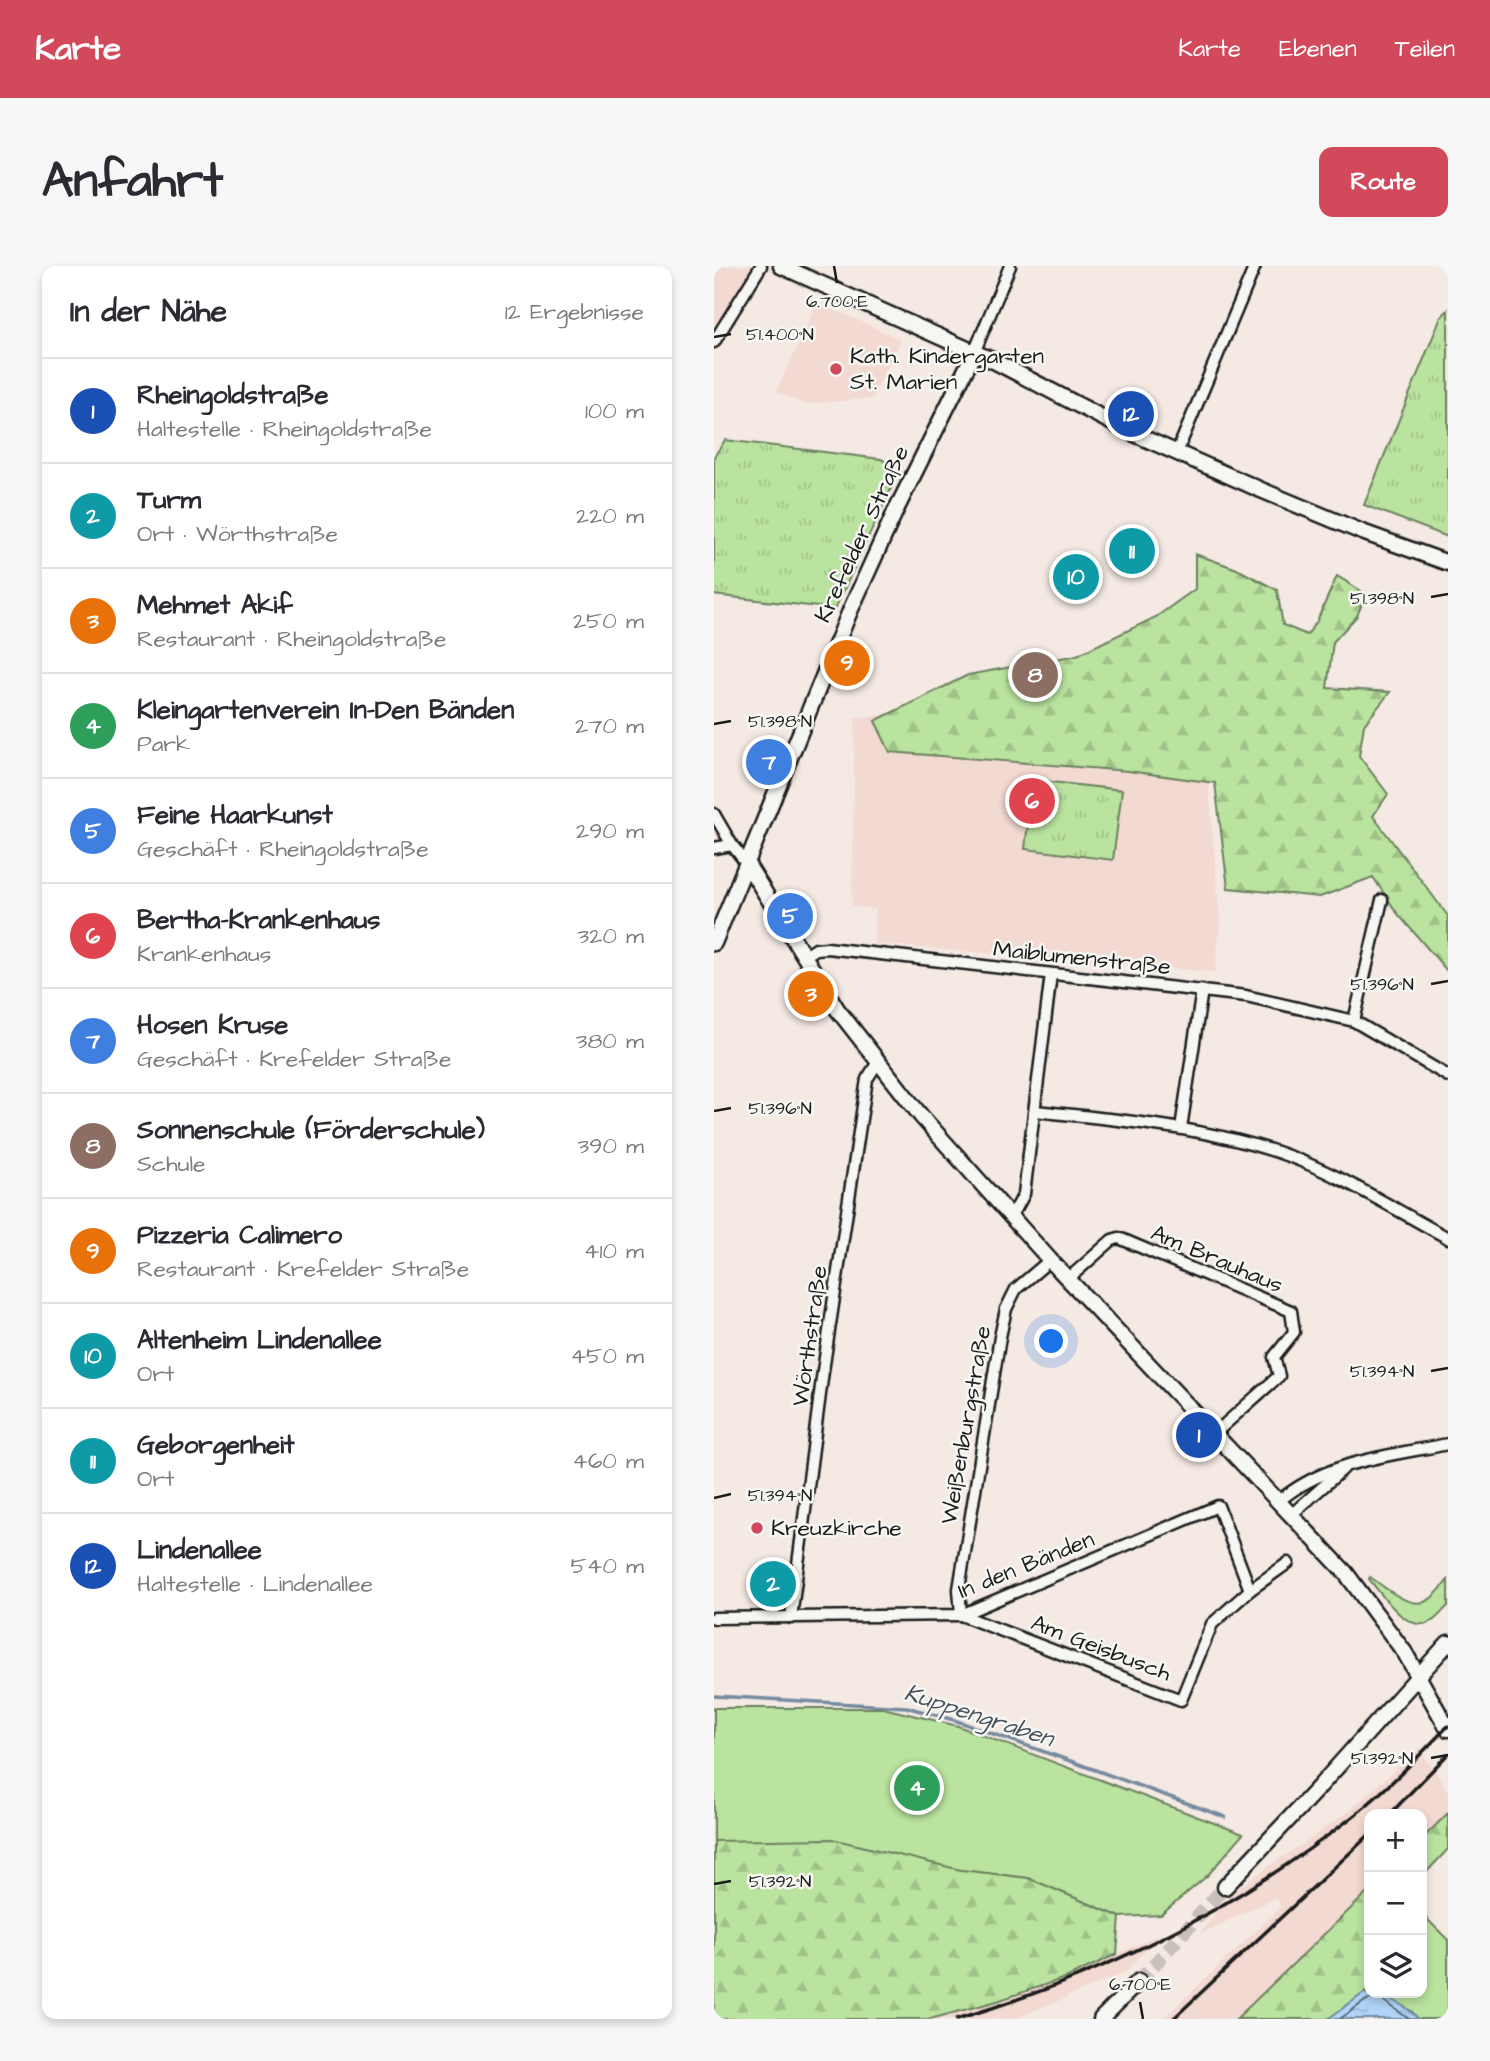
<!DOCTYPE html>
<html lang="de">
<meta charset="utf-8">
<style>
:root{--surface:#fff;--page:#f7f7f7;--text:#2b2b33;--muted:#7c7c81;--line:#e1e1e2;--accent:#d1495b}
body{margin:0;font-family:"Architects Daughter",sans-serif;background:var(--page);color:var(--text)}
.controls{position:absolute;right:21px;bottom:21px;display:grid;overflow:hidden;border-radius:14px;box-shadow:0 4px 10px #0003}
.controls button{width:63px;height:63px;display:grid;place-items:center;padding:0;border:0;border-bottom:2px solid var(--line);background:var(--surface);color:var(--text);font:35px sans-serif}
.you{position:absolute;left:338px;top:1076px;width:24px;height:24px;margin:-18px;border:5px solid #fff;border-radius:50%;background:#1a73e8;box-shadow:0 0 0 10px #1a73e833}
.badge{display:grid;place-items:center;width:46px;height:46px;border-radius:50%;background:var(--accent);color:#fff;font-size:23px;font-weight:700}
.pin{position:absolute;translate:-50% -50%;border:4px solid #fff;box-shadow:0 2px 7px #0006}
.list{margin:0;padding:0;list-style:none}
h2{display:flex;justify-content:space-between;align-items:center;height:91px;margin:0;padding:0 28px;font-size:30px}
h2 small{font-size:23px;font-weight:400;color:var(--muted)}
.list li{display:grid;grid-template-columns:46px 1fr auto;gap:21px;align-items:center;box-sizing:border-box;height:105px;padding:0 28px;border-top:2px solid var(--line)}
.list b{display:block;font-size:26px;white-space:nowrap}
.list p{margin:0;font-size:23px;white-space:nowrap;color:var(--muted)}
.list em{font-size:23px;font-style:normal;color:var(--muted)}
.icon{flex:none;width:38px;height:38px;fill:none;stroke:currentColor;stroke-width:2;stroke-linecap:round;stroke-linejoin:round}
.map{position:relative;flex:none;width:734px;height:1753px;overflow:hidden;border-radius:14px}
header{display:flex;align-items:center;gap:42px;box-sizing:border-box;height:98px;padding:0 35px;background:var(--accent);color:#fff}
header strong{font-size:33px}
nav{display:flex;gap:38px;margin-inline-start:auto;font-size:24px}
.intro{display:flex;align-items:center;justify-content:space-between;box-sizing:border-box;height:168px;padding:0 42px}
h1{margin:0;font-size:49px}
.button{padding:18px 32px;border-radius:14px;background:var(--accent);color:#fff;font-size:24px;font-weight:700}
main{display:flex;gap:42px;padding:0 42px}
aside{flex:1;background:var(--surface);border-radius:14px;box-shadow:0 4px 10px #0003}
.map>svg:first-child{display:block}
.built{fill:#f2d9d1}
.green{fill:#bae39f;stroke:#6b805e;stroke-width:2}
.forest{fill:url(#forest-firs);stroke:#6b805e;stroke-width:2}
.park{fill:url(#park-tufts);stroke:#6b805e;stroke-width:2}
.water{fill:url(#water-ripples);stroke:#748aa0;stroke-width:2}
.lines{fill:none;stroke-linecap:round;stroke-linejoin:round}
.shore{stroke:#576674;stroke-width:2}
.stream{stroke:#748aa0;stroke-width:3.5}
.secondary-tunnel{stroke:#c9c0bb;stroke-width:14;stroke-dasharray:14 7;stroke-linecap:butt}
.street-casing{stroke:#1c1c1c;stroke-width:15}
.secondary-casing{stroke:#1c1c1c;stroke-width:19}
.street{stroke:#f6f6f2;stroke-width:10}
.secondary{stroke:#f6f6f2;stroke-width:14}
.rail{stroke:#1c1c1c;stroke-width:3.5}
.ticks{fill:none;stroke:#1c1c1c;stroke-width:2.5}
.poi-dot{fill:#d1495b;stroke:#f6f6f2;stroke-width:2.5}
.labels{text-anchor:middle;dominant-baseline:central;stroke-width:5;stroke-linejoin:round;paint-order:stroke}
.poi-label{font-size:23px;fill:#1c1c1c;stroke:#f6f6f2;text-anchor:start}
.street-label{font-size:23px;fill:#1c1c1c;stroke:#f6f6f2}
.water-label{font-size:24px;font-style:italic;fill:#48535e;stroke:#f6f6f2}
.ticks-label{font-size:18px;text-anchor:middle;fill:#1c1c1c;stroke:#f6f6f2;stroke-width:5;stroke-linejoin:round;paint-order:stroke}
</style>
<header>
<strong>Karte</strong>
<nav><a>Karte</a><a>Ebenen</a><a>Teilen</a></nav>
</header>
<div class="intro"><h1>Anfahrt</h1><a class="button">Route</a></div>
<main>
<aside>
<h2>In der Nähe<small>12 Ergebnisse</small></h2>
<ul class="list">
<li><span class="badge" style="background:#1a4fb4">1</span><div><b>Rheingoldstraße</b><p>Haltestelle · Rheingoldstraße</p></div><em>100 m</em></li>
<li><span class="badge" style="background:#0f9aa8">2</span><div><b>Turm</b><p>Ort · Wörthstraße</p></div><em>220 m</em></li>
<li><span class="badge" style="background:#e8710a">3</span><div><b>Mehmet Akif</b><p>Restaurant · Rheingoldstraße</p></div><em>250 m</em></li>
<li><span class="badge" style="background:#2e9e5b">4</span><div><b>Kleingartenverein In-Den Bänden</b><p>Park</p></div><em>270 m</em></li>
<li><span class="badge" style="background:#3f7fe0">5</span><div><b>Feine Haarkunst</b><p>Geschäft · Rheingoldstraße</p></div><em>290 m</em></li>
<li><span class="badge" style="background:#e0444e">6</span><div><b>Bertha-Krankenhaus</b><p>Krankenhaus</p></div><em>320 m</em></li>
<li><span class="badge" style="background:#3f7fe0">7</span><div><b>Hosen Kruse</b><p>Geschäft · Krefelder Straße</p></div><em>380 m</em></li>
<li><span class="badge" style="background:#8d6e63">8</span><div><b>Sonnenschule (Förderschule)</b><p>Schule</p></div><em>390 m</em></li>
<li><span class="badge" style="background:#e8710a">9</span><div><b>Pizzeria Calimero</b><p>Restaurant · Krefelder Straße</p></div><em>410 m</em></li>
<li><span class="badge" style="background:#0f9aa8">10</span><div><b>Altenheim Lindenallee</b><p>Ort</p></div><em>450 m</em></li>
<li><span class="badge" style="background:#0f9aa8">11</span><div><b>Geborgenheit</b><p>Ort</p></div><em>460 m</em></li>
<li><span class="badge" style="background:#1a4fb4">12</span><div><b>Lindenallee</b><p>Haltestelle · Lindenallee</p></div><em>540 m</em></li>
</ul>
</aside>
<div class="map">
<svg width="734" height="1753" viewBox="0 0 734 1753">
<defs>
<pattern id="forest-firs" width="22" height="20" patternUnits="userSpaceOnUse" patternTransform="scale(1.75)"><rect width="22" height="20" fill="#bae39f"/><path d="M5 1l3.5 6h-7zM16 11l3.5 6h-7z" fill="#9fc288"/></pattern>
<pattern id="park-tufts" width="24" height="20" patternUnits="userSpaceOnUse" patternTransform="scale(1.75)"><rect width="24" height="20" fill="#bae39f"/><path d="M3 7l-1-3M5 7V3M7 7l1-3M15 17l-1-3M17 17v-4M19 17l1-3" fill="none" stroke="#9fc288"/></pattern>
<pattern id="water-ripples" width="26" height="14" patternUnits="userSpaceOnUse" patternTransform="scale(1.75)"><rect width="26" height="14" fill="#afd4f8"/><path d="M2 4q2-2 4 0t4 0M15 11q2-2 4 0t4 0" fill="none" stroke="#96b5d4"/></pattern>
</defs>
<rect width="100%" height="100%" fill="#f4e9e3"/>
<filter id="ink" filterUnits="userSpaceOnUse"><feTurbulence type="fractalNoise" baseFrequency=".0143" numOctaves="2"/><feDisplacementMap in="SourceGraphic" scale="14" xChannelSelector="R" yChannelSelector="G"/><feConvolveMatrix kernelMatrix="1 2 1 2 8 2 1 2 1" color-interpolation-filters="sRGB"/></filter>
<g filter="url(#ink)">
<g class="built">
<polygon points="0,0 36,0 38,4 0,61"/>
<polygon points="104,36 187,74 158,132 91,138 62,126"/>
<polygon points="487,423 506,658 501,706 160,678 162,643 138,640 141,452 300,435"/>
<polygon points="705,1482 734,1525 734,1547 708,1573 708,1548 655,1548 655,1625 648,1633 522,1753 449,1753 567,1641 561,1632 486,1668 517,1627 634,1546"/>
<polygon points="444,1669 412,1706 310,1749 300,1753 216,1753 280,1736 354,1711"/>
</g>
<g class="green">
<path d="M656 1311C671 1321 694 1343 713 1335 721 1331 728 1321 734 1314V1340C729 1344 724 1352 718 1355 695 1370 668 1329 655 1313Z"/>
<polygon points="0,1442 169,1442 244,1460 529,1568 494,1609 447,1649 406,1651 314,1612 0,1575"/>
<polygon points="708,1648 734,1674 734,1753 704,1753 698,1745 650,1727 655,1719 655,1727 708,1727"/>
</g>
<g class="forest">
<polygon points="481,288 523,303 563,324 569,359 593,369 603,355 623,310 652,328 643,350 619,376 613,422 676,426 650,459 645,490 674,528 659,550 734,650 734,706 683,647 659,611 606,631 514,622 501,517 414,505 176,486 161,455 254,409 363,389 442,351 481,323"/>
<polygon points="734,1547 734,1583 708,1611 708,1573"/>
<polygon points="118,1573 247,1604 314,1612 406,1651 403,1688 354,1711 280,1736 216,1753 0,1753 0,1575"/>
<polygon points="655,1625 655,1719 650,1727 614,1753 522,1753"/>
</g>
<g class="park">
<polygon points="734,44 734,271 650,239 727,51"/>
<polygon points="11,174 167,193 186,203 121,343 0,329 0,191"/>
<polygon points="319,514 408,524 399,594 311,583"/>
</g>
<path class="water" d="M650 1727C671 1730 690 1736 704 1753H614Z"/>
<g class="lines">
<polyline class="shore" points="626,1753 651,1735 663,1730 695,1753"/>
<polyline class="stream" points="0,1430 192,1441 240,1454 362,1497 511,1551"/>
<polyline class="secondary-tunnel" points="425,1715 511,1621"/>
<defs>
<g id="street">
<polyline points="0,76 47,0"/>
<polyline points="260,87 296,0"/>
<polyline points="463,186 541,0"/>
<polyline points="0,548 18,579 33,598"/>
<polyline points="0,582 18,579"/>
<polyline points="91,690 102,683 113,682 532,730 640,755 734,810"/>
<polyline points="640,755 668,634"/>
<path d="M322 845C403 854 485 860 563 886 623 906 678 942 734 972"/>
<polyline points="467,862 488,724"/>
<polyline points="295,949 303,941 310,928 337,708"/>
<polyline points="336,994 302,1023 292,1043 286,1071 245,1323 247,1349 467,1434 498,1358 536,1324 574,1297"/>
<polyline points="354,1013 398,974 405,972 577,1045 580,1066 560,1091 565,1110 500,1168"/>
<path d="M564 1236C611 1195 675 1190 734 1178"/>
<polyline points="577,1249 629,1203"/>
<polyline points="0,1352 247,1349 504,1240 536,1324"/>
<polyline points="77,1352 109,1105 153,813 164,796"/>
</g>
<g id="secondary">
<polyline points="67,0 280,95 414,165 547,224 648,266 734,297"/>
<polyline points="33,598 123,743 207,850 336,994 631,1306 691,1387 734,1463"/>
<polyline points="0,677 136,345 181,246 260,87"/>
<polyline points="511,1621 605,1521 734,1377"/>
<polyline points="387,1753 425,1715"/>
</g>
</defs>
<use href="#street" class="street-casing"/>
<use href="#secondary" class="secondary-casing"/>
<use href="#street" class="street"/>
<use href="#secondary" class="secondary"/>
<g class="rail">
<polyline points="676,1548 734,1488"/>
<path d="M243 1753C388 1710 523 1642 642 1548 674 1522 705 1490 734 1460"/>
<polyline points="459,1753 655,1569"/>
</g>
</g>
</g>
<path class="ticks" d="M120 0 123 17M0 71 17 68M717 331 734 328M0 458 17 455M717 718 734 715M0 845 17 842M717 1105 734 1102M0 1232 17 1228M717 1492 734 1489M0 1618 17 1615M426 1736 429 1753"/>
<g class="poi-dot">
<circle cx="122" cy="103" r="7"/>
<circle cx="43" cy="1262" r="7"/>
</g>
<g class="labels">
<g class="poi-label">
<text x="136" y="90">Kath. Kindergarten<tspan x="136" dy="26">St. Marien</tspan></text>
<text x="57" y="1262">Kreuzkirche</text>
</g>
<g class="street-label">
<text transform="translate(148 268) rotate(-65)">Krefelder Straße</text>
<text transform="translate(368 692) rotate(6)">Maiblumenstraße</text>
<text transform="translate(503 993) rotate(23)">Am Brauhaus</text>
<text transform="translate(96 1070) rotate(-82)">Wörthstraße</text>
<text transform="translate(252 1159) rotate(-80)">Weißenburgstraße</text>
<text transform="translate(312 1299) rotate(-22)">In den Bänden</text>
<text transform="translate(387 1382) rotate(21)">Am Geisbusch</text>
</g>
<g class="water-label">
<text transform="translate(265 1450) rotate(18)">Kuppengraben</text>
</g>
</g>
<g class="ticks-label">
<text x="123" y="41">6.700°E</text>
<text x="66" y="74">51.400°N</text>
<text x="668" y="338">51.398°N</text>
<text x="66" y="461">51.398°N</text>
<text x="668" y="724">51.396°N</text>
<text x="66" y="848">51.396°N</text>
<text x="668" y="1111">51.394°N</text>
<text x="66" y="1235">51.394°N</text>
<text x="668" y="1498">51.392°N</text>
<text x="66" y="1621">51.392°N</text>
<text x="426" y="1724">6.700°E</text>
</g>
</svg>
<div class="controls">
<button>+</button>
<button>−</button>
<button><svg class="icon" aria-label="layers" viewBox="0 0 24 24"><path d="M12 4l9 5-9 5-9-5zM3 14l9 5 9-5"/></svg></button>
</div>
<div class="you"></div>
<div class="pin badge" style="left:485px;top:1169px;background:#1a4fb4">1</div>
<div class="pin badge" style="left:59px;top:1318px;background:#0f9aa8">2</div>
<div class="pin badge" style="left:97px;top:728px;background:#e8710a">3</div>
<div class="pin badge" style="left:203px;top:1522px;background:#2e9e5b">4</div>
<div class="pin badge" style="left:76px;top:650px;background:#3f7fe0">5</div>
<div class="pin badge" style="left:318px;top:535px;background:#e0444e">6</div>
<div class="pin badge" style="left:55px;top:496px;background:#3f7fe0">7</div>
<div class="pin badge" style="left:321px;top:409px;background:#8d6e63">8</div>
<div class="pin badge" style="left:133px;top:397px;background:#e8710a">9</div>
<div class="pin badge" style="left:362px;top:311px;background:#0f9aa8">10</div>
<div class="pin badge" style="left:418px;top:285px;background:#0f9aa8">11</div>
<div class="pin badge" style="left:417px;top:148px;background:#1a4fb4">12</div>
</div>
</main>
